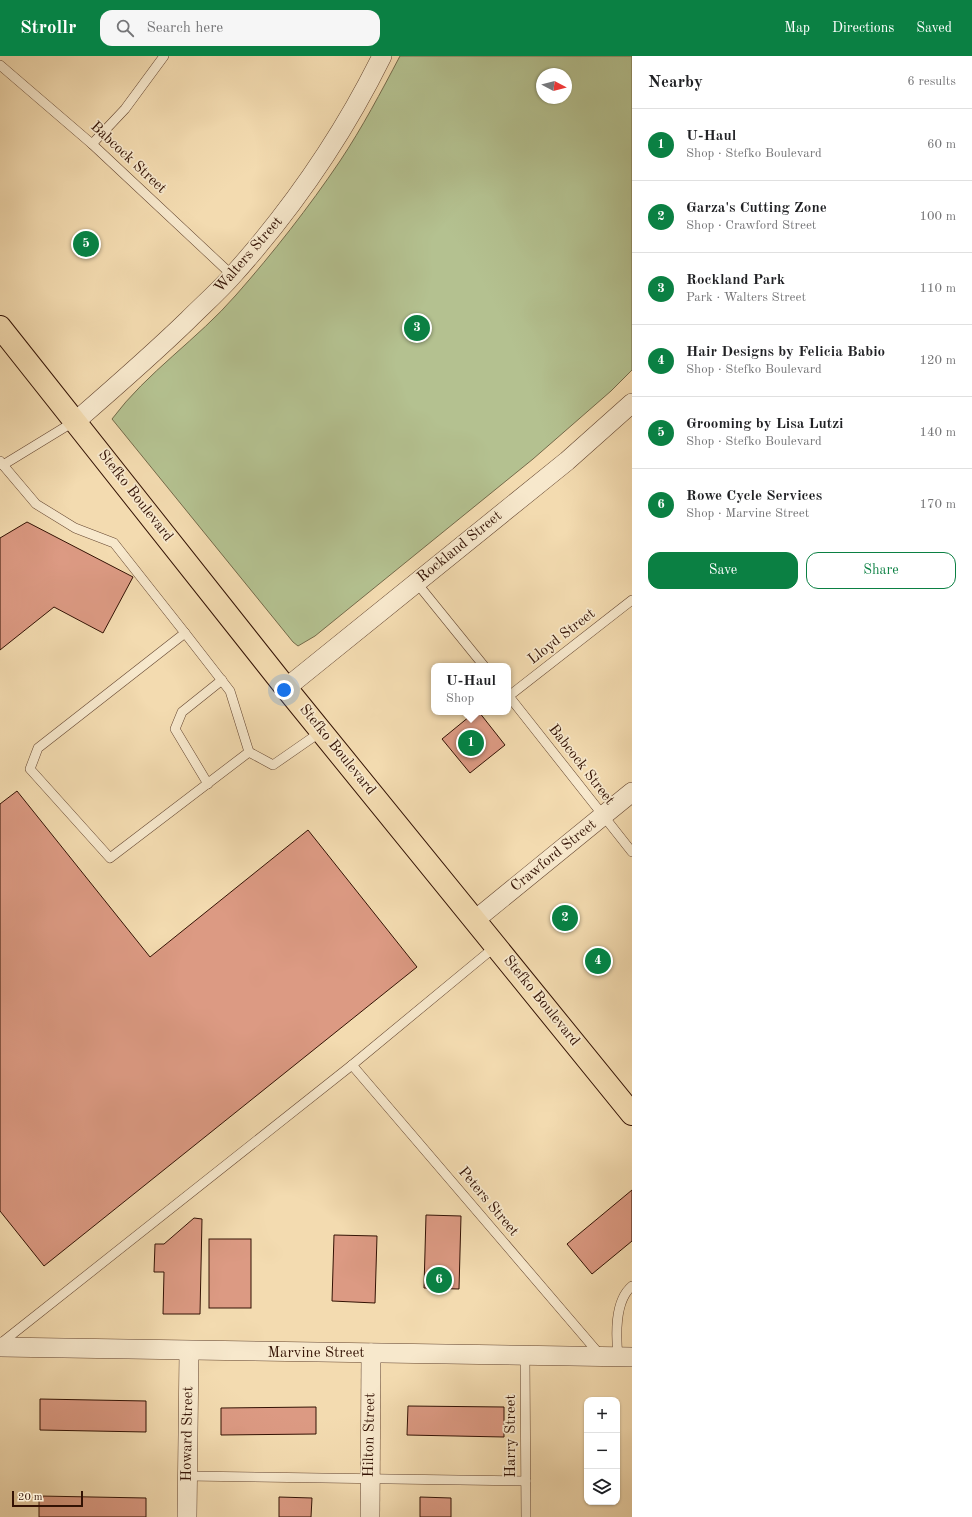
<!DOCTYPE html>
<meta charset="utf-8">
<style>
:root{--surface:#fff;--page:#f6f6f6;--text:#202124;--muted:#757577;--line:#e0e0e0;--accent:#0b8043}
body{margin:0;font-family:"Old Standard TT",serif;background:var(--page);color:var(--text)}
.controls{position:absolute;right:12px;bottom:12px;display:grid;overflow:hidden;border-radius:8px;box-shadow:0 1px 3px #0004}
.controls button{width:36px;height:36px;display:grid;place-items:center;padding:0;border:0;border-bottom:1px solid var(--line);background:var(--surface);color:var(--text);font:20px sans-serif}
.compass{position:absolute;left:536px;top:12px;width:36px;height:36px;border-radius:50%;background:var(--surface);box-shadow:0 1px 3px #0004;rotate:97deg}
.scale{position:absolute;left:12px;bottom:10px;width:71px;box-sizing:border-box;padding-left:4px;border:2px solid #331204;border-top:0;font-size:11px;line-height:14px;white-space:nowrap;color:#331204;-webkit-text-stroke:3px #f7e8cc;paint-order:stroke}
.you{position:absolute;left:284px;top:634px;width:14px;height:14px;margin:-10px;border:3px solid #fff;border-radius:50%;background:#1a73e8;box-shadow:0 0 0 6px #1a73e833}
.badge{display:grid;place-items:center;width:26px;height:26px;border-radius:50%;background:var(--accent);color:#fff;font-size:13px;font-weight:700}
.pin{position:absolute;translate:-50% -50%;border:2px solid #fff;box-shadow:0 1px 4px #0006}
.popup{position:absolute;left:431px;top:607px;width:80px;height:52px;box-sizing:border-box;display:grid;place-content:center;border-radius:8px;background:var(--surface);filter:drop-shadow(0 1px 3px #0005);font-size:13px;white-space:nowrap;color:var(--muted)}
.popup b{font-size:15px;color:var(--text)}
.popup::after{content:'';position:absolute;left:50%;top:100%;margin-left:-8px;border:8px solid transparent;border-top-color:var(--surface)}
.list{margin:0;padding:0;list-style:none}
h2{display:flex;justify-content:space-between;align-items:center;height:52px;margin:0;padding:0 16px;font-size:17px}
h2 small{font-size:13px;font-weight:400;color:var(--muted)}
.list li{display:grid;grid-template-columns:26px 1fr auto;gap:12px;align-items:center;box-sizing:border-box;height:72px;padding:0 16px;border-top:1px solid var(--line)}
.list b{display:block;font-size:15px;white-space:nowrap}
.list p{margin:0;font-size:13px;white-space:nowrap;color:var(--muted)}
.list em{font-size:13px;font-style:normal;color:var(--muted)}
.actions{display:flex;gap:8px;padding:12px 16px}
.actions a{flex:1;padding:9px 0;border:1px solid var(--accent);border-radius:12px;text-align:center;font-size:14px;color:var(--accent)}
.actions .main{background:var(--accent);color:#fff}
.icon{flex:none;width:22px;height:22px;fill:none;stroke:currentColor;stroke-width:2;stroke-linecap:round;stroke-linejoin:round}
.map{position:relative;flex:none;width:632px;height:1461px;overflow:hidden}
header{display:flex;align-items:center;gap:24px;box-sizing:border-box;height:56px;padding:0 20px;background:var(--accent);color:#fff}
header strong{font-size:19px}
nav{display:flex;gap:22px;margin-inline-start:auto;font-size:14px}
.search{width:280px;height:36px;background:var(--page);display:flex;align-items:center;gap:10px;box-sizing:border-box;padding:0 14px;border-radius:12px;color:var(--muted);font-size:15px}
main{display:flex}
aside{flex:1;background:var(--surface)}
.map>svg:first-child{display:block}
.green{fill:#b4c190;stroke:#746a4a;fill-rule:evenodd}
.building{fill:#dc9a83;stroke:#331204}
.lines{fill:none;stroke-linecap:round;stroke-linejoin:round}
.service-casing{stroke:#63442f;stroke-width:10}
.minor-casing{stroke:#63442f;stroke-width:20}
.primary-casing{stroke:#331204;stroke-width:24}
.service{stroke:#f7e8cc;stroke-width:9}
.minor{stroke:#f7e8cc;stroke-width:19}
.primary{stroke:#f3dbb0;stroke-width:22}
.labels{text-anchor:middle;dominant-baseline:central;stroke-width:3.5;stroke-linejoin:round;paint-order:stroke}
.street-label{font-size:15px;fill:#331204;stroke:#f7e8cc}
</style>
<header>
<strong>Strollr</strong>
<div class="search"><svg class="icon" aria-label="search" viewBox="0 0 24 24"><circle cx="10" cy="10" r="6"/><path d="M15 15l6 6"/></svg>Search here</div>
<nav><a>Map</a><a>Directions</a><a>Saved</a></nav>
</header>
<main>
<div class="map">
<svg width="632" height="1461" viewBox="0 0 632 1461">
<rect width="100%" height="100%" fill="#f3dbb0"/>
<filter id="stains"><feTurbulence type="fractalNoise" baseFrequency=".005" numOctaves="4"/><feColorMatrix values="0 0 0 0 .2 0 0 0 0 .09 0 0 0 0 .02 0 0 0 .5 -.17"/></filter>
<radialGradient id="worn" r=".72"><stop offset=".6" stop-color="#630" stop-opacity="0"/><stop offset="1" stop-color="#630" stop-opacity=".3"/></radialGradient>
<path class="green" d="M400 0H632V314L611 335 533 403 315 580 298 590 293 586 112 363C147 316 198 283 236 239 273 197 309 151 340 105 362 72 381 36 400 0ZM542 18H566V42H542Z"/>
<g class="building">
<polygon points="27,466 133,521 103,577 54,551 0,594 0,482"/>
<polygon points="475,656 479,656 505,689 470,717 442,683"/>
<polygon points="17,735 150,901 308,774 417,911 44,1210 0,1155 0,748"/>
<polygon points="632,1134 632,1185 592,1218 567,1188"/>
<polygon points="426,1159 461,1160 459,1233 424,1232"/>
<polygon points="194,1162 202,1163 200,1258 163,1258 164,1216 154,1216 155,1188 164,1188"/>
<polygon points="334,1179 377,1180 375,1247 332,1245"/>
<rect x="209" y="1183" width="42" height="69"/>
<polygon points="40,1343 146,1345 146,1376 40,1374"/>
<polygon points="408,1350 504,1351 504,1381 407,1379"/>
<polygon points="316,1351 316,1378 221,1379 221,1352"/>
<polygon points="39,1440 146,1442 146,1461 39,1461"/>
<polygon points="279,1441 312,1442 311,1461 279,1461"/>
<polygon points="420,1441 451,1442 451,1461 420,1461"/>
</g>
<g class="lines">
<defs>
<g id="service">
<polyline points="0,9 92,88 233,220"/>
<polyline points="92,88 125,53 164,0"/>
<polyline points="0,405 3,409 75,365"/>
<polyline points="3,409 36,448 75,472 114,487 185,577 38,692 30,713 110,802 249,696 273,709 322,675"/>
<polyline points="416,526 484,610"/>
<polyline points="185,577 230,635 249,696"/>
<polyline points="508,639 632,796"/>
<polyline points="509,640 632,544"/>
<polyline points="208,728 175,673 182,656 222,624"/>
<polyline points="352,1009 601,1300"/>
<polyline points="0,1288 352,1009 496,890"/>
<polyline points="525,1300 526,1461"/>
<path d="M618 1301C616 1280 614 1245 632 1230"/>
<polyline points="188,1420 526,1425"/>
</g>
<g id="minor">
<path d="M76 365C114 332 152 299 188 264 203 249 219 235 233 219 292 153 343 79 382 0"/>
<polyline points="286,632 567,405 632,347"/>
<polyline points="475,864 632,736"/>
<polyline points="0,1291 632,1301"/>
<polyline points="187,1461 189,1296"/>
<polyline points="370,1461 371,1297"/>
</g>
<polyline id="primary" points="0,271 286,632 632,1058"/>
</defs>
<use href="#service" class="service-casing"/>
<use href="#minor" class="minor-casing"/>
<use href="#primary" class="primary-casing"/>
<use href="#service" class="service"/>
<use href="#minor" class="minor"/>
<use href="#primary" class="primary"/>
</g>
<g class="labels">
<g class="street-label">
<text transform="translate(128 102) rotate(43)">Babcock Street</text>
<text transform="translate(249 199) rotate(-49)">Walters Street</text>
<text transform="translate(135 440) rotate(52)">Stefko Boulevard</text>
<text transform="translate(460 491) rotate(-39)">Rockland Street</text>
<text transform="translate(562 581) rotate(-38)">Lloyd Street</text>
<text transform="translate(337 694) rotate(51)">Stefko Boulevard</text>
<text transform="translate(581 709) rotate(52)">Babcock Street</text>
<text transform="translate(554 800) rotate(-39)">Crawford Street</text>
<text transform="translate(541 945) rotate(51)">Stefko Boulevard</text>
<text transform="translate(488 1146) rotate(50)">Peters Street</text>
<text x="316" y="1297">Marvine Street</text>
<text transform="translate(188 1378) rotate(-89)">Howard Street</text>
<text transform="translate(370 1379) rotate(-89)">Hilton Street</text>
<text transform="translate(511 1380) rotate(-90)">Harry Street</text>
</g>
</g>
<rect width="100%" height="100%" filter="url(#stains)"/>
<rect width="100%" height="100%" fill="url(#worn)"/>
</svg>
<div class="controls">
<button>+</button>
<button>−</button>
<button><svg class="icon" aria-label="layers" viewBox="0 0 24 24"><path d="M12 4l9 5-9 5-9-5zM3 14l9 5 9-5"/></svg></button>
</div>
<svg class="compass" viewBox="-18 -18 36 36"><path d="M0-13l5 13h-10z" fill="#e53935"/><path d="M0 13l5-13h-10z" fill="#757577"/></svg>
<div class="scale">20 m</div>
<div class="you"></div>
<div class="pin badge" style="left:471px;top:687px">1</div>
<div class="popup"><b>U-Haul</b>Shop</div>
<div class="pin badge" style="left:565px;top:862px">2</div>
<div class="pin badge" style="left:417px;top:272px">3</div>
<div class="pin badge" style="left:598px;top:905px">4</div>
<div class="pin badge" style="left:86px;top:188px">5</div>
<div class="pin badge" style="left:439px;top:1224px">6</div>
</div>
<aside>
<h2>Nearby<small>6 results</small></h2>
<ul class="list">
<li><span class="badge">1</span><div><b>U-Haul</b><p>Shop · Stefko Boulevard</p></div><em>60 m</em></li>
<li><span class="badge">2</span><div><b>Garza's Cutting Zone</b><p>Shop · Crawford Street</p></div><em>100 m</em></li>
<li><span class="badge">3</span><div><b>Rockland Park</b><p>Park · Walters Street</p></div><em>110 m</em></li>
<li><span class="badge">4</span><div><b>Hair Designs by Felicia Babio</b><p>Shop · Stefko Boulevard</p></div><em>120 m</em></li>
<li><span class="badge">5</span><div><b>Grooming by Lisa Lutzi</b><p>Shop · Stefko Boulevard</p></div><em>140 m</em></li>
<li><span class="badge">6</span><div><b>Rowe Cycle Services</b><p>Shop · Marvine Street</p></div><em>170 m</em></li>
</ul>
<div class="actions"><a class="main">Save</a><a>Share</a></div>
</aside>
</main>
